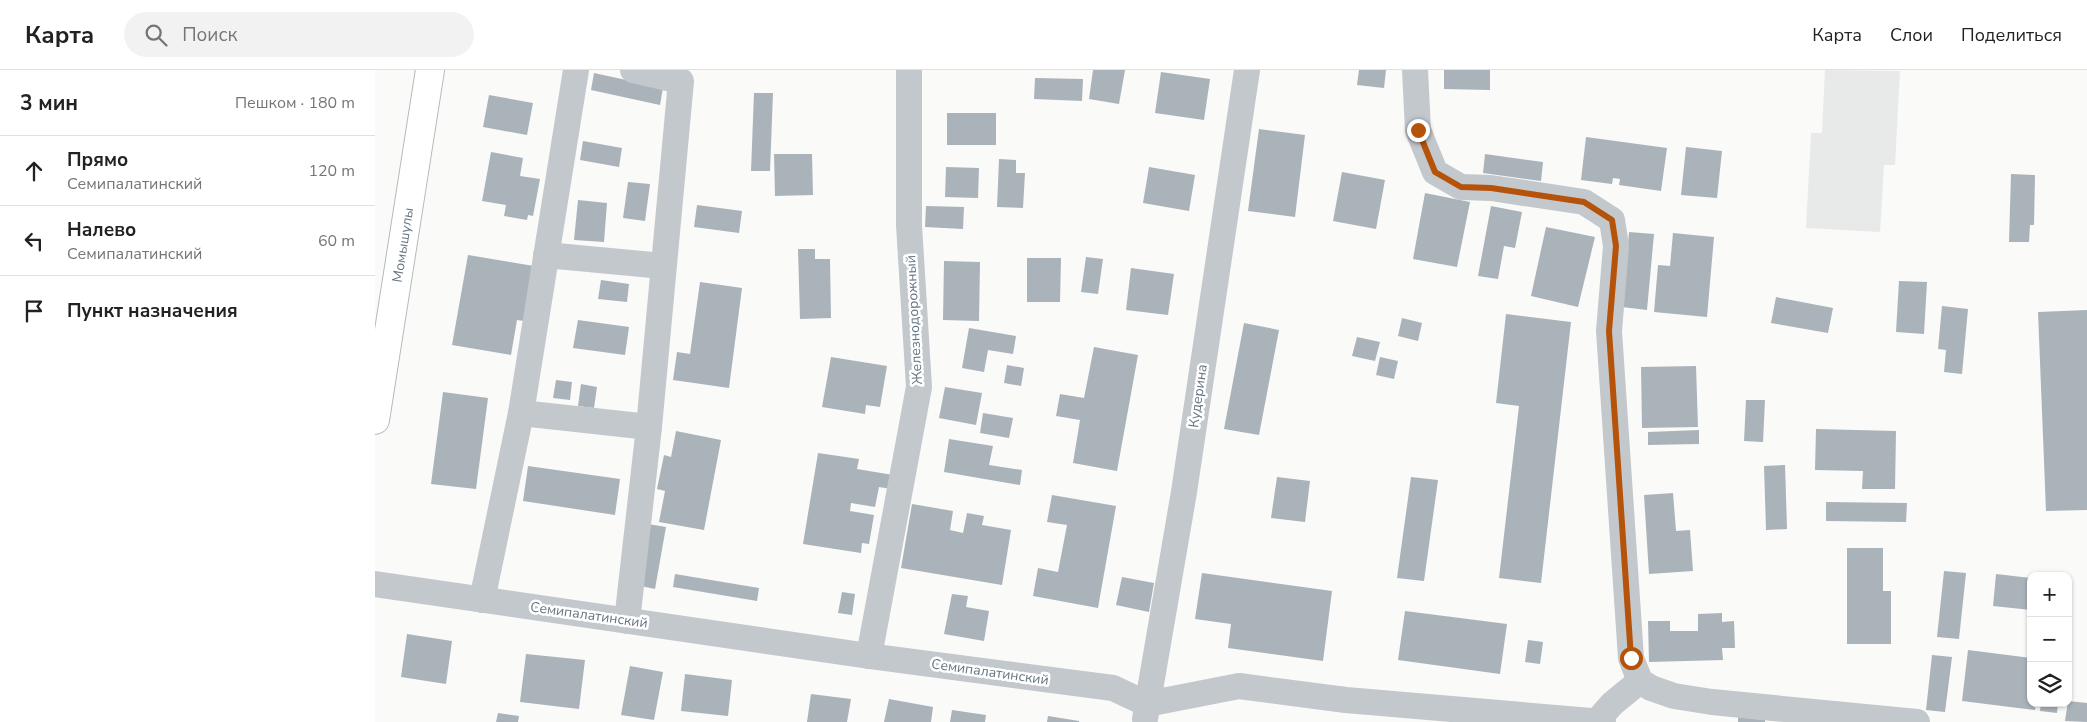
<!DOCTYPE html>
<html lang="ru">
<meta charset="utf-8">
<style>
:root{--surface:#fff;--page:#f2f2f2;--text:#222;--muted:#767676;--line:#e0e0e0}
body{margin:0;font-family:"Nunito Sans",sans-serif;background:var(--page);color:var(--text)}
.controls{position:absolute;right:15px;bottom:15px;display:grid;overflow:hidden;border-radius:10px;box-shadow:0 1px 4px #0004}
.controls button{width:45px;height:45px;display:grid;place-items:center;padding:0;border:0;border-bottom:1px solid var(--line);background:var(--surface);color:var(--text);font:25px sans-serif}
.stop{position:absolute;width:15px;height:15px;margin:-11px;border:4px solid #b45309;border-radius:50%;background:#fff}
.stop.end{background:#b45309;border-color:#fff;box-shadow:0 1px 5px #0008}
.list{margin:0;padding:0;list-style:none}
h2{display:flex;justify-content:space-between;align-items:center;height:65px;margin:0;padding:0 20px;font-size:21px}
h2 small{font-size:16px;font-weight:400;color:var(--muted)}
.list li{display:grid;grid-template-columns:32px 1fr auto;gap:15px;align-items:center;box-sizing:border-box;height:70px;padding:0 20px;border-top:1px solid var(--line)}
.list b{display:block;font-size:19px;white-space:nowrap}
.list p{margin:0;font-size:16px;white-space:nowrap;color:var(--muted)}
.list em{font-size:16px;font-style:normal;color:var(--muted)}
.icon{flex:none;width:28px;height:28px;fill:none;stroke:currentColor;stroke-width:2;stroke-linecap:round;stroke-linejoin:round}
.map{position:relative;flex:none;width:1712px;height:652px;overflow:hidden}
header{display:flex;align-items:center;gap:30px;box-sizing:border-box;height:70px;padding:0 25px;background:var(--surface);border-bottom:1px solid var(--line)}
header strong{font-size:24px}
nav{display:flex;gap:28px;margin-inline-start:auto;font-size:18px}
.search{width:350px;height:45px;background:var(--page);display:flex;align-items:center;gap:12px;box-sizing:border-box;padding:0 18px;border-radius:28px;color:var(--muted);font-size:19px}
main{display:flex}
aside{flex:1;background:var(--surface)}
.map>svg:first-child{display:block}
.built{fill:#e8e9e9}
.building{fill:#aab3b9}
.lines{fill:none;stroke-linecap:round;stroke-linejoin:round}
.major-casing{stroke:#b5babe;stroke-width:30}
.minor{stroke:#c3c8cc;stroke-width:26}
.major{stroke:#fff;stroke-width:28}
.route{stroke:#b45309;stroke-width:6}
.labels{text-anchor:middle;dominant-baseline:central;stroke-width:5;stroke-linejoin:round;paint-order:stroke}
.street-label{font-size:14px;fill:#657683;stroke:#fff}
</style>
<header>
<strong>Карта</strong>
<div class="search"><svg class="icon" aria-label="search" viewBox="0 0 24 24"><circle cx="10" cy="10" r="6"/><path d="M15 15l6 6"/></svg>Поиск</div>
<nav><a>Карта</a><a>Слои</a><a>Поделиться</a></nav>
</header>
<main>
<aside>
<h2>3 мин<small>Пешком · 180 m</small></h2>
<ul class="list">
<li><svg class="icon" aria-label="ahead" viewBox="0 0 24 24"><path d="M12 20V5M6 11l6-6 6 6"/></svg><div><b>Прямо</b><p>Семипалатинский</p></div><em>120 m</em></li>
<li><svg class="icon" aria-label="left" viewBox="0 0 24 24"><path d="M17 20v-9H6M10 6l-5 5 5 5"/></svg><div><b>Налево</b><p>Семипалатинский</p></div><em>60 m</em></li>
<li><svg class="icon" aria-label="arrive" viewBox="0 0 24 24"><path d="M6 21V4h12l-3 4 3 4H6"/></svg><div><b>Пункт назначения</b></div></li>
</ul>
</aside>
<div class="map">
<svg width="1712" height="652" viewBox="0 0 1712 652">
<rect width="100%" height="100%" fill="#fafaf8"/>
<polygon class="built" points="1450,0 1525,1 1520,95 1509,95 1505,162 1431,158 1436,63 1447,63"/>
<g class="building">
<polygon points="718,0 750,0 744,34 714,29"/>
<polygon points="984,0 1011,0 1009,18 982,15"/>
<polygon points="1069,0 1115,0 1115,20 1069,19"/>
<polygon points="786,2 835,9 829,50 780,43"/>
<polygon points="219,3 288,18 285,35 216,20"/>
<polygon points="660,8 708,9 707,31 659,29"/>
<polygon points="379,23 398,23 395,101 376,101"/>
<polygon points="114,25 158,33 152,65 108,57"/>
<rect x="572" y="43" width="49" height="32"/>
<polygon points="884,59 930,65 920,147 873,141"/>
<polygon points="1211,67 1292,78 1286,121 1244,115 1245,109 1238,108 1237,114 1206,110"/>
<polygon points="208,71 247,78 244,97 205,90"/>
<polygon points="1311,77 1347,81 1342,128 1306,125"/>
<polygon points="116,82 148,88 145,106 165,109 158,146 153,145 152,150 129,146 131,135 107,131"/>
<polygon points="399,84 437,84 438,125 400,126"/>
<polygon points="1110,84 1168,92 1166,111 1108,103"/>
<polygon points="624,89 641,90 641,103 650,103 648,138 622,137"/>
<polygon points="571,97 604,98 603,128 570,127"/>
<polygon points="774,97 820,105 814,141 768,133"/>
<polygon points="967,102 1010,110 1001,159 958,151"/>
<polygon points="1636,104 1660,105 1659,155 1655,155 1654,172 1634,172"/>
<polygon points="253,112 275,114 270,151 248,148"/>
<polygon points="1050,123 1095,132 1082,197 1038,189"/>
<polygon points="203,130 232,133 229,172 199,170"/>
<polygon points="322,135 367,141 364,163 319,157"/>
<polygon points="551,136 589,137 588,159 550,157"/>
<polygon points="1116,136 1147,142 1140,178 1129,176 1123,209 1103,206"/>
<polygon points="1171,157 1220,167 1203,237 1156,226"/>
<polygon points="1254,162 1279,164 1272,240 1247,237"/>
<polygon points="1298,163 1339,167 1332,247 1279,242 1283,195 1295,196"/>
<polygon points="423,179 440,179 440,189 455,189 456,248 425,249"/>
<polygon points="93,185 159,196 149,251 142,250 136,285 77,275"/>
<polygon points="711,187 728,189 723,224 706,222"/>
<polygon points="652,188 686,188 685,232 652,232"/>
<polygon points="569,191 605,192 604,251 568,250"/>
<polygon points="756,198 799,204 793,245 751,240"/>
<polygon points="226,210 254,214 252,232 223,229"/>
<polygon points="1524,211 1552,212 1549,264 1521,262"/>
<polygon points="325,212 367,218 354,318 298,310 302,282 315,284"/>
<polygon points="1401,227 1458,238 1453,263 1396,253"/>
<polygon points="1567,236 1593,239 1587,304 1569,302 1571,280 1563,279"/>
<polygon points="1712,240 1712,440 1671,441 1663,242"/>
<polygon points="1131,244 1196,252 1166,513 1124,508 1144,336 1121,333"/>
<polygon points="1027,248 1047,253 1043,271 1023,266"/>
<polygon points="203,250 254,257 250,285 198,278"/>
<polygon points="869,253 904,260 884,365 849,359"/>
<polygon points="594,258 641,266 638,284 613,280 609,302 587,298"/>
<polygon points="982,267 1005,272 1000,291 977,286"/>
<polygon points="719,277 763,285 742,401 698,393 705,350 681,346 685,324 709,328"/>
<polygon points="456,287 512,296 505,337 491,335 490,344 447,337"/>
<polygon points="1005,287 1023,291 1019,309 1001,305"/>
<polygon points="632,295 649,298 646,316 629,313"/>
<polygon points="1321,296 1323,357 1267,358 1266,297"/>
<polygon points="181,310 197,312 195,330 178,328"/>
<polygon points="206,314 222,317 219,338 203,336"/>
<polygon points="570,317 607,323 601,355 564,348"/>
<polygon points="68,322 113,328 101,419 56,414"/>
<polygon points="1371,330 1390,330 1388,372 1369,371"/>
<polygon points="608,343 638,348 634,368 605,363"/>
<polygon points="1441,359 1521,361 1520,419 1487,419 1488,401 1440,400"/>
<polygon points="1324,360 1324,374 1273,375 1273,362"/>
<polygon points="301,361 346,370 329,460 284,452 290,421 282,419 289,385 296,387"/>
<polygon points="574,369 618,376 614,395 647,400 645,415 569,402"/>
<polygon points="443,383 484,389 482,399 518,405 516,419 504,417 500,437 476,433 475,441 499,445 494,474 487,473 486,483 428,474"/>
<polygon points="1410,395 1412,459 1391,460 1389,396"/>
<polygon points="153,396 245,409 240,445 148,431"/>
<polygon points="902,407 935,411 930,452 896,448"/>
<polygon points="1036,407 1063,410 1049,511 1022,508"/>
<polygon points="1298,423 1301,461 1315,460 1318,501 1274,504 1269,425"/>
<polygon points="677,425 741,436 723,538 658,526 663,498 683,502 692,455 672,452"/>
<polygon points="1451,432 1532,433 1531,452 1451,451"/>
<polygon points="537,434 578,441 575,460 588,463 592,443 609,446 607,455 636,460 627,515 526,498"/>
<polygon points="273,454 291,457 280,519 261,515"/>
<polygon points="1472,478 1508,478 1508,521 1516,521 1516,574 1472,574"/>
<polygon points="1569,501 1591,503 1584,569 1562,567"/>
<polygon points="827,503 957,521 948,591 853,578 856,554 820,549"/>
<polygon points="300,504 384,518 382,531 298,517"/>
<polygon points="1621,504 1656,508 1656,540 1618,536"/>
<polygon points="747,507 779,513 774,542 741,535"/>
<polygon points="467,522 480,524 477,545 463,543"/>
<polygon points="577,524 593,526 591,537 614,541 609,571 569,564"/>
<polygon points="1030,541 1132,554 1125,604 1023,590"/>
<polygon points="1347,543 1347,552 1359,551 1360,578 1347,578 1348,590 1274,592 1273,551 1295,551 1295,561 1323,561 1323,544"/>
<polygon points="32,564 77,571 71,614 26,607"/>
<polygon points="1153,570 1168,572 1165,594 1150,592"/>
<polygon points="1593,580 1656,588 1656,633 1661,633 1660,640 1587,631"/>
<polygon points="151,584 210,590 204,639 145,632"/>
<polygon points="1557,585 1577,587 1570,642 1551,640"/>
<polygon points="255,596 288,602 279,650 246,645"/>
<polygon points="310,604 357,610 353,646 306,641"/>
<polygon points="436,624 476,629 472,652 432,652"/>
<polygon points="514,629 558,637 556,652 509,652"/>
<polygon points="1693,631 1712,633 1712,652 1690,651"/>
<polygon points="1666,633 1683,633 1682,643 1665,641"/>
<polygon points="577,640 611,645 610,652 575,652"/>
<polygon points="123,643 144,646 143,652 121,652"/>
<polygon points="673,646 704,651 704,652 672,652"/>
<polygon points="1363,647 1390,650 1390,652 1363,652"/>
</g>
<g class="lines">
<defs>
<polyline id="major" points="0,350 55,0"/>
</defs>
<use href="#major" class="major-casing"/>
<g class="minor">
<polyline points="1040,0 1043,60 1060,102 1086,117 1116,118 1209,132 1237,150 1241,176 1234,261 1256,588 1265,611 1276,618 1299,626 1337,632 1542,652"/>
<polyline points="171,185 288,196"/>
<polyline points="146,343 274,357"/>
<polyline points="0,514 494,586 738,618 772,634 864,616 971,630 1228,652"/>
<polyline points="107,530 146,343 201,0"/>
<polyline points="252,551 274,357 306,11 258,0"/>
<polyline points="494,586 544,317 534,155 534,0"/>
<polyline points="770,649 809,422 872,0"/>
<polyline points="1222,651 1237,634 1265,611"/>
</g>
<use href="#major" class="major"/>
</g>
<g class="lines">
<polyline class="route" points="1043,60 1060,102 1086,117 1116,118 1209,132 1237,150 1241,176 1234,261 1256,588"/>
</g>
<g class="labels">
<g class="street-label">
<text transform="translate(28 175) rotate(-81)">Момышулы</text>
<text transform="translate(539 250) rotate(-93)">Железнодорожный</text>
<text transform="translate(823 326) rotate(-82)">Кудерина</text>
<text transform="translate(214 545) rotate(8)">Семипалатинский</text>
<text transform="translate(615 602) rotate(8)">Семипалатинский</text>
</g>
</g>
</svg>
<div class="controls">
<button>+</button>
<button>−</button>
<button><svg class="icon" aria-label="layers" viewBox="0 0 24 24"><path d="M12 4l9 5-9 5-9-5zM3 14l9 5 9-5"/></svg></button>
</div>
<div class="stop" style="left:1256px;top:588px"></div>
<div class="stop end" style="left:1043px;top:60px"></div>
</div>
</main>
